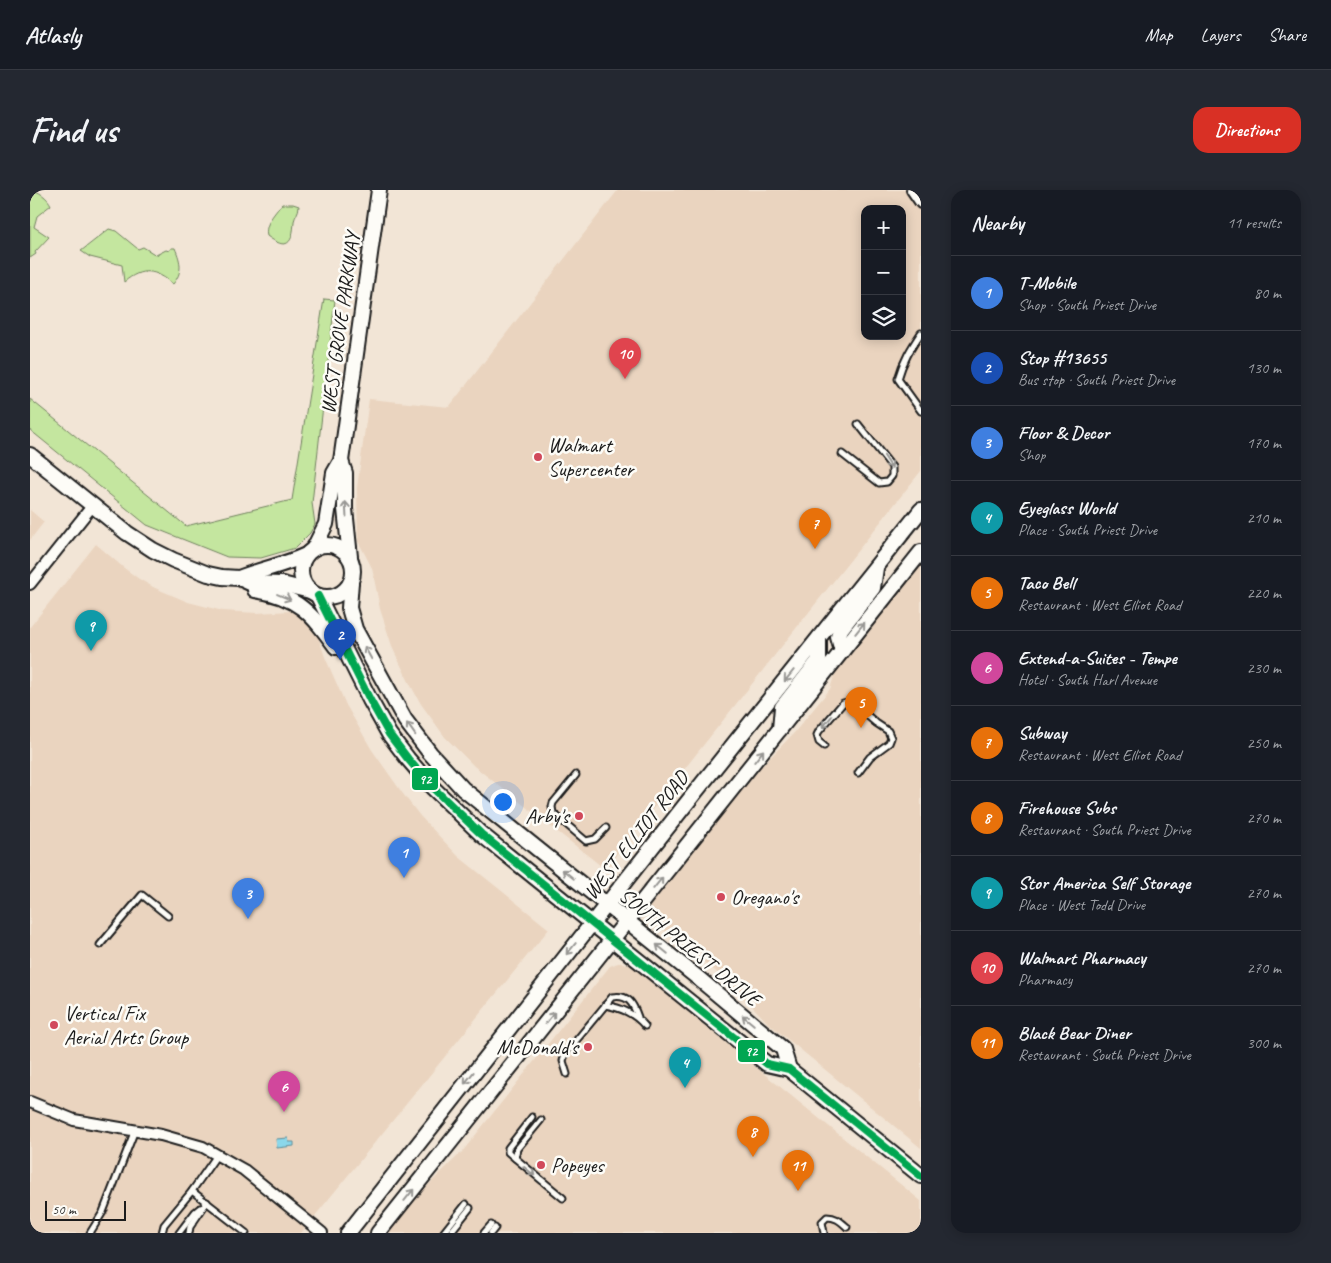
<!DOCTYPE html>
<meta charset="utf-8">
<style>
:root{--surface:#171b24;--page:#242831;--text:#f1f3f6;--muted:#9ea1a6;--line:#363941;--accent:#d93025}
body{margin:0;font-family:Caveat,sans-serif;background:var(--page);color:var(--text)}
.controls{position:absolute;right:15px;top:15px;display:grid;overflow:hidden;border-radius:10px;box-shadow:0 2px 12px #0003}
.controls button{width:45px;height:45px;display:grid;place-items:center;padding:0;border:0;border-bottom:1px solid var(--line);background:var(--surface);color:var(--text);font:25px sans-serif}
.scale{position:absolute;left:15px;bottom:12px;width:81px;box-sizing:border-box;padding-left:5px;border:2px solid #1c1c1c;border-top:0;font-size:14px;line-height:18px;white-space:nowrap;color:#1c1c1c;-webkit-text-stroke:4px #fdfcf7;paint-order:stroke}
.you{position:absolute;left:472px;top:611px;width:18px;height:18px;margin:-12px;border:4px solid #fff;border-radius:50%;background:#1a73e8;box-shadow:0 0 0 8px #1a73e833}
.badge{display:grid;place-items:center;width:32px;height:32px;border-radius:50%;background:var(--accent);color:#fff;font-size:16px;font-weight:700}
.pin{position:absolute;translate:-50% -41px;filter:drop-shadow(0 1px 2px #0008)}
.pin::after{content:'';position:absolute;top:26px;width:18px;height:15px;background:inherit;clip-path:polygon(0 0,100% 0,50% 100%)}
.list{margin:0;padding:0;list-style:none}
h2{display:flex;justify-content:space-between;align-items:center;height:65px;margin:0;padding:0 20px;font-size:21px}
h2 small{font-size:16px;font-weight:400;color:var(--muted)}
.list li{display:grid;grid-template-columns:32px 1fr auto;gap:15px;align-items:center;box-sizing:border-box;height:75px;padding:0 20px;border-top:1px solid var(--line)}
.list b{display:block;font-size:19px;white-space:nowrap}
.list p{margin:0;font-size:16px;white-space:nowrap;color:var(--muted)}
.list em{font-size:16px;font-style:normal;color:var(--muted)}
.icon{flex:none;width:28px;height:28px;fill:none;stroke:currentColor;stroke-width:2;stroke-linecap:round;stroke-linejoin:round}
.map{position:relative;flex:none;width:891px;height:1043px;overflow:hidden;border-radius:15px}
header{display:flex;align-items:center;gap:30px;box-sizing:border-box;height:70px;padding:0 25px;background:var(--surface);border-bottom:1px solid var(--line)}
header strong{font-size:24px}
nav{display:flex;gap:28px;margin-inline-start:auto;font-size:18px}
.intro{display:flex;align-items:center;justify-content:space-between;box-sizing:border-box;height:120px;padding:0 30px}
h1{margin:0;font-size:35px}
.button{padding:12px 22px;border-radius:15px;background:var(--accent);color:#fff;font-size:18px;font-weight:700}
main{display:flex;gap:30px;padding:0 30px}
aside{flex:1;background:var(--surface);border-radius:15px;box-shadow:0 2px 12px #0003}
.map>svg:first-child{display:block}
.built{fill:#ead4bf;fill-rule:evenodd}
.green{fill:#c4e69f;stroke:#70815e}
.water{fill:#8bd7ea;stroke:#5f8c98}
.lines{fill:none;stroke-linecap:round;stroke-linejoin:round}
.lane-casing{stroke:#1c1c1c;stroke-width:9}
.street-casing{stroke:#1c1c1c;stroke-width:14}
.secondary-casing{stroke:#1c1c1c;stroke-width:18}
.lane{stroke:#fdfcf7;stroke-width:5}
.street{stroke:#fdfcf7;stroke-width:10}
.secondary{stroke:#fdfcf7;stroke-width:14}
.bus-1-casing{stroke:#fdfcf7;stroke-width:11}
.bus-1{stroke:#00a651;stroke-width:8}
.oneway{stroke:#989794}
.poi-dot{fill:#d1495b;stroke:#fdfcf7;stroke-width:2}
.labels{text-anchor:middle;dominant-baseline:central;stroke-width:5;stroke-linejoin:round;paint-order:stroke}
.street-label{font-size:21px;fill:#1c1c1c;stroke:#fdfcf7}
.poi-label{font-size:21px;fill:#1c1c1c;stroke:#fdfcf7;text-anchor:start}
.line-badge{stroke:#fdfcf7;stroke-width:2}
.badge-label{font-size:14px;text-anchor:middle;font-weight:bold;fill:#fff}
</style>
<header>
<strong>Atlasly</strong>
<nav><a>Map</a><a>Layers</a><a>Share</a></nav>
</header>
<div class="intro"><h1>Find us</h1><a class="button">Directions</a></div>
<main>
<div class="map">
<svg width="891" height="1043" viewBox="0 0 891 1043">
<rect width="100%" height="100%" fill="#f2e5d6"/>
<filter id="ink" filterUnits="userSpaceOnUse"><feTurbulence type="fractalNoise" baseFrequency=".02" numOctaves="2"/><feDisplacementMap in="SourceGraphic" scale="10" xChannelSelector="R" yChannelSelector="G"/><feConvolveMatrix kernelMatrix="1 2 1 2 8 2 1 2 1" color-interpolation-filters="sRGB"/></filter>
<g filter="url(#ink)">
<g class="built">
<path d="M588 0H891V281L575 679 444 576 415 547 391 514 381 496 363 459 350 419 342 378 328 351 327 298 339 209 419 217ZM835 19H872V146H835Z"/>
<polygon points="0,320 14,332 0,350"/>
<polygon points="66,354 94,378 109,389 125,398 158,412 193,421 227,423 261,421 278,417 295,467 316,515 342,560 373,604 390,626 428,666 519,739 271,1043 0,1043 0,437"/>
<polygon points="891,375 891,958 738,833 700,793 622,730 620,722 620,716 727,581 764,543 800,499 805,483"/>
<polygon points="588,773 593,773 600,775 891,1011 891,1043 358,1043 392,1001 432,962 576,781 580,776"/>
</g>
<g class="green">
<path d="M0 0C8 0 18 8 21 15L7 26 4 37 19 47 5 62 6 64 0 68Z"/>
<path d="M252 14H263L269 16C269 22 265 26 264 31 263 54 257 61 237 46 234 34 245 23 252 14Z"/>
<path d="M79 39 86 41 108 59 113 57 126 65 136 60 139 61 141 58H145C151 72 153 82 143 94 125 79 112 77 94 92L92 75 60 67 51 61Z"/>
<polygon points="294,109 305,110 282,313 285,334 280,343 265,358 231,368 197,367 117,335 0,240 0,209 156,336 262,310"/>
</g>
<polygon class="water" points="258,948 259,952 264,952 264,956 247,958 246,949"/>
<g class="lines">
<defs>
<g id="lane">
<path d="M891 143C881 158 873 171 868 189L891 221"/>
<polyline points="812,264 849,293 857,292 862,286 862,277 828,234"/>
<polyline points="794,556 789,552 787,545 789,541 813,513 817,512 824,514 846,533 858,541 861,548 859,553 840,567 828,583"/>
<polyline points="546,585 523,613 522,617 523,623 556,651 565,649 576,638"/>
<polyline points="70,755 112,705 138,726"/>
<path d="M575 815C591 818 604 823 615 836"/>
<path d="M537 884 533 871 535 864 582 807C598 804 603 813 608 827"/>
<polyline points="511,930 487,959 485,968 533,1008"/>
<polyline points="485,968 478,962 478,958 502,927"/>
<polyline points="162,1001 216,1043"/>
<polyline points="60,1043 73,1022 105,940"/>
<polyline points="132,1043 134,1035 162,1001 187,965"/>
<polyline points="149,1043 165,1022 170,1018"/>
<polyline points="159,1043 160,1037 177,1012"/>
<polyline points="413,1043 436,1014"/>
<polyline points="420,1043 440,1018"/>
<polyline points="454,1043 461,1035"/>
<polyline points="461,1043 465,1038"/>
<path d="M794 1043 792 1032 797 1027C806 1027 810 1031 817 1037"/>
</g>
<g id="street">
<polyline points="882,0 891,13"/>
<polyline points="0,394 63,315"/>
<polyline points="0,912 44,930 131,945 173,957 214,980 292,1043"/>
</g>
<g id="secondary">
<polyline points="0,265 97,343 123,360 143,370 178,384 192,387 209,388 220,393 252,394 280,401"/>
<polyline points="311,271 315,283 315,319 320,367"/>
<circle cx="297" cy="381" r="26"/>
<polyline points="284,358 296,334 304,283 311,271 349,0"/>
<path d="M209 388C231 379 255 375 276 365"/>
<polyline points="321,392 319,418 325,439 375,530 400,563 433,599 668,788 753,859 759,879"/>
<path d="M225 400C268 406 282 424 306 457"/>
<polyline points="288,406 340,510 359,544 378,569 403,598 451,644 737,874 759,879 891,986"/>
<polyline points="812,461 808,447 811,439 843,398 846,378"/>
<polyline points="750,539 752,517 789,470 789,448"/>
<polyline points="318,1043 667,600 891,320"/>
<polyline points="348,1043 891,362"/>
</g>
</defs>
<use href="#lane" class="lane-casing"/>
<use href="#street" class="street-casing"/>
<use href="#secondary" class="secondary-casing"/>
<use href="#lane" class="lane"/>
<use href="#street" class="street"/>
<use href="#secondary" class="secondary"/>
<defs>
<polyline id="bus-1" points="288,406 340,510 359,544 378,569 403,598 451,644 737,874 759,879 891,986"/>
</defs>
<use href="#bus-1" class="bus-1-casing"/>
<use href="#bus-1" class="bus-1"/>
</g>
<defs><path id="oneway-shaft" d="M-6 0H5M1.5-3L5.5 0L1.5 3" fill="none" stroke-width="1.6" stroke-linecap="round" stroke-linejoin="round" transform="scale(1.25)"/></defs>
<g class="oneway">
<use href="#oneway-shaft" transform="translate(858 272) rotate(57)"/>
<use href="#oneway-shaft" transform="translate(316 319) rotate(-93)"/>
<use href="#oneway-shaft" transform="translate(254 407) rotate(23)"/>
<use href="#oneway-shaft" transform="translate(830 438) rotate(-51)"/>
<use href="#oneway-shaft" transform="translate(338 463) rotate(-119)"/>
<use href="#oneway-shaft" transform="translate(759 486) rotate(129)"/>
<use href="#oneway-shaft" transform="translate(797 532) rotate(130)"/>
<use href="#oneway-shaft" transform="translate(381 539) rotate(-125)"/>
<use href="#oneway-shaft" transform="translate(729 566) rotate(-52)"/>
<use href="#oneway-shaft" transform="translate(538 684) rotate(-141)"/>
<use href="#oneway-shaft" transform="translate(628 693) rotate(-51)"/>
<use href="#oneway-shaft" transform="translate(541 759) rotate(129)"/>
<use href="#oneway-shaft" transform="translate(632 759) rotate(-141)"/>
<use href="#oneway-shaft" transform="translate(520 828) rotate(-52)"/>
<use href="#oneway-shaft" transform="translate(718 830) rotate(-140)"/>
<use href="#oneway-shaft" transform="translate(439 888) rotate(128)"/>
<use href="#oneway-shaft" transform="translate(499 981) rotate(39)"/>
<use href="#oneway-shaft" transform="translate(379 1005) rotate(-51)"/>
</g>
</g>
<g class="poi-dot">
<circle cx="508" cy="267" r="5"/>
<circle cx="549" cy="626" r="5"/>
<circle cx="691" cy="707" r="5"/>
<circle cx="24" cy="835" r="5"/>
<circle cx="558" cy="857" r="5"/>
<circle cx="511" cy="975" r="5"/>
</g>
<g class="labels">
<g class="street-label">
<text transform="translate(310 133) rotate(-82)">WEST GROVE PARKWAY</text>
<text transform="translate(606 645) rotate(-52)">WEST ELLIOT ROAD</text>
<text transform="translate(660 757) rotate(39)">SOUTH PRIEST DRIVE</text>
</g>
<g class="poi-label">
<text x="518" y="255">Walmart<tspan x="518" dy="24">Supercenter</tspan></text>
<text x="539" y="626" text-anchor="end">Arby's</text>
<text x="701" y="707">Oregano's</text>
<text x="34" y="823">Vertical Fix<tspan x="34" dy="24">Aerial Arts Group</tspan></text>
<text x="548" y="857" text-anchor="end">McDonald's</text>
<text x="521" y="975">Popeyes</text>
</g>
</g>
<g class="line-badge">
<rect x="381" y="577" width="28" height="24" rx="5" fill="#00a651"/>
<rect x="707" y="849" width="29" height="24" rx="5" fill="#00a651"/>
</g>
<g class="badge-label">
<text x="395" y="594">92</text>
<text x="721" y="866">92</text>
</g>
</svg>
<div class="controls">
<button>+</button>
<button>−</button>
<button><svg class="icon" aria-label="layers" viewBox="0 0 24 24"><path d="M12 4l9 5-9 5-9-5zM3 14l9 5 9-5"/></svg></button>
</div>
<div class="scale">50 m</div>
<div class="you"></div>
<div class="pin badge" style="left:374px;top:688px;background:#3f7fe0">1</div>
<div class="pin badge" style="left:310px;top:470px;background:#1a4fb4">2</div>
<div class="pin badge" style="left:218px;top:729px;background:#3f7fe0">3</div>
<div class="pin badge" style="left:655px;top:898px;background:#0f9aa8">4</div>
<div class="pin badge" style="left:831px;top:538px;background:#e8710a">5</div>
<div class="pin badge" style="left:254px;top:922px;background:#d1479c">6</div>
<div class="pin badge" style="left:785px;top:359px;background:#e8710a">7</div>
<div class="pin badge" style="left:723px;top:967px;background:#e8710a">8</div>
<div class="pin badge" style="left:61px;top:461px;background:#0f9aa8">9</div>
<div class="pin badge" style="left:595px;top:189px;background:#e0444e">10</div>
<div class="pin badge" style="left:768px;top:1001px;background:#e8710a">11</div>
</div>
<aside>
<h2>Nearby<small>11 results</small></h2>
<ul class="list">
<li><span class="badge" style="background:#3f7fe0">1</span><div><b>T-Mobile</b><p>Shop · South Priest Drive</p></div><em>80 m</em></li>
<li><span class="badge" style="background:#1a4fb4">2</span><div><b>Stop #13655</b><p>Bus stop · South Priest Drive</p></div><em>130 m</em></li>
<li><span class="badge" style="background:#3f7fe0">3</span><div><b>Floor &amp; Decor</b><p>Shop</p></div><em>170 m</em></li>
<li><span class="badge" style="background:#0f9aa8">4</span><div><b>Eyeglass World</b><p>Place · South Priest Drive</p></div><em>210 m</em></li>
<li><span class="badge" style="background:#e8710a">5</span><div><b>Taco Bell</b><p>Restaurant · West Elliot Road</p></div><em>220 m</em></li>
<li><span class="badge" style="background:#d1479c">6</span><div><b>Extend-a-Suites - Tempe</b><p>Hotel · South Harl Avenue</p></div><em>230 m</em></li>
<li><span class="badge" style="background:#e8710a">7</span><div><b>Subway</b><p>Restaurant · West Elliot Road</p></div><em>250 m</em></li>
<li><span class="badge" style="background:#e8710a">8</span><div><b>Firehouse Subs</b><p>Restaurant · South Priest Drive</p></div><em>270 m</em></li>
<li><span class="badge" style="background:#0f9aa8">9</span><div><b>Stor America Self Storage</b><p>Place · West Todd Drive</p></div><em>270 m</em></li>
<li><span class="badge" style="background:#e0444e">10</span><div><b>Walmart Pharmacy</b><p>Pharmacy</p></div><em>270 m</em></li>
<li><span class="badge" style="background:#e8710a">11</span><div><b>Black Bear Diner</b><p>Restaurant · South Priest Drive</p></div><em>300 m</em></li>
</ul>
</aside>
</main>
